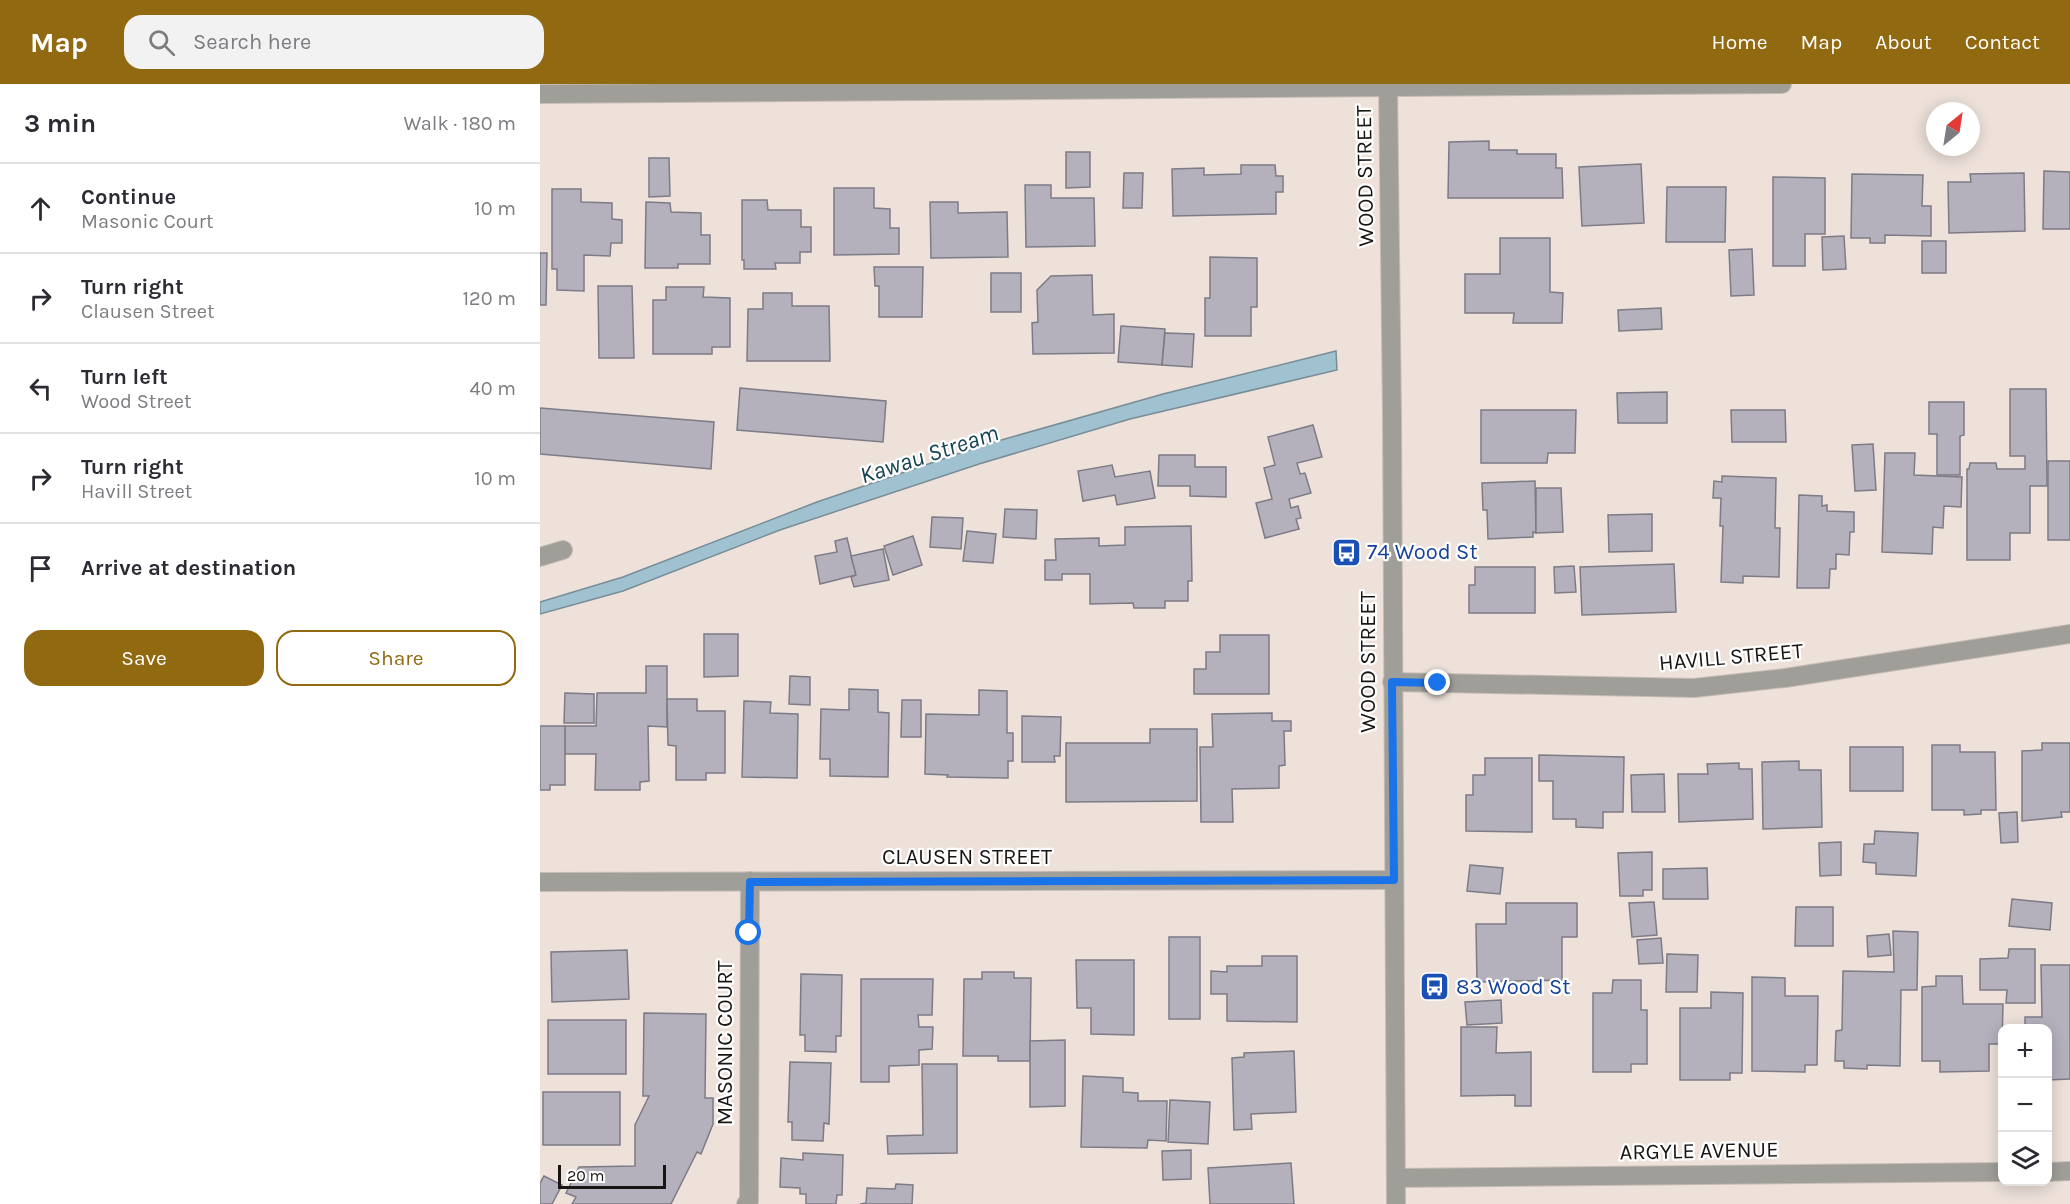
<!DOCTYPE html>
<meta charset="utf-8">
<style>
:root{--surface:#fff;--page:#f2f2f3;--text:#2b2b33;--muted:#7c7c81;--line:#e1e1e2;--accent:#916911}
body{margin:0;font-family:Karla,sans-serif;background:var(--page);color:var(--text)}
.controls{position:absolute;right:18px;bottom:18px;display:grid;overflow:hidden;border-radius:12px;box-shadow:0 3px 15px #0003}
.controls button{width:54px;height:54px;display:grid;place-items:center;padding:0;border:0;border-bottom:2px solid var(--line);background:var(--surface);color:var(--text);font:30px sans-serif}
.compass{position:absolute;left:1386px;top:18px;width:54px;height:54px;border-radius:50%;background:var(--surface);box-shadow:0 3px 15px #0003;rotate:30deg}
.scale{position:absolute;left:18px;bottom:15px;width:108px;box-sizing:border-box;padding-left:6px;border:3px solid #191513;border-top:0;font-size:16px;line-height:21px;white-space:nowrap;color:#191513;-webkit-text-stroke:4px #fff;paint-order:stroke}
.stop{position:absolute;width:18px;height:18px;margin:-14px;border:4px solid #1a73e8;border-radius:50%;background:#fff}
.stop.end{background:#1a73e8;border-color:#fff;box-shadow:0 2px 6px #0008}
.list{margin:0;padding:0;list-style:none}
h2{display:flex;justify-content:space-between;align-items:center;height:78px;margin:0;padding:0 24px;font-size:26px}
h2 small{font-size:20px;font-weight:400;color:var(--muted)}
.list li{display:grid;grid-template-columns:39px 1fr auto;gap:18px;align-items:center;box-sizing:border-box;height:90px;padding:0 24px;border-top:2px solid var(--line)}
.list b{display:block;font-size:22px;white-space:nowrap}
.list p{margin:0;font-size:20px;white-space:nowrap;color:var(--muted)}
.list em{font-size:20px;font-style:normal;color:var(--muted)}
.actions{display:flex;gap:12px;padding:18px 24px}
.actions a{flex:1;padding:14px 0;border:2px solid var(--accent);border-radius:18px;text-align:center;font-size:21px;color:var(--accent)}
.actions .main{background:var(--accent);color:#fff}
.icon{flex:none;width:33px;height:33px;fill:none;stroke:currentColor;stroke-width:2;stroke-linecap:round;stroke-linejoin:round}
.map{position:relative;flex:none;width:1530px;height:1120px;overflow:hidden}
header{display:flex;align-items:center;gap:36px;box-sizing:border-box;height:84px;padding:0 30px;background:var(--accent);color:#fff}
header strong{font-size:28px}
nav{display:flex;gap:33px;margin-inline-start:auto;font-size:21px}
.search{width:420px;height:54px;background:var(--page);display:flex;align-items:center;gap:15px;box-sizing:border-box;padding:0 21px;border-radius:18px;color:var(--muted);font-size:22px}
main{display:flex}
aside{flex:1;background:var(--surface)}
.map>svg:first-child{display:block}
.water{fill:#a0c1d0;stroke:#788d97;stroke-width:1.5}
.building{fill:#b4b1bd;stroke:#7d7b86;stroke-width:1.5}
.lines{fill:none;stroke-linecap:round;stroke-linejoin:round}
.minor-casing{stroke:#c7bcb6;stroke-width:20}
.tertiary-casing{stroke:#c7bcb6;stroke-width:20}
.minor{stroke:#a09e99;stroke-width:18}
.tertiary{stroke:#a09e99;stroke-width:18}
.route{stroke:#1a73e8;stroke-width:8}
.labels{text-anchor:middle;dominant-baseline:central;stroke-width:4.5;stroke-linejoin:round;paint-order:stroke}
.street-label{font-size:22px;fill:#191513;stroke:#fff}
.transit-label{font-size:22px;fill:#164399;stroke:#fff;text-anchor:start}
.water-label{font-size:24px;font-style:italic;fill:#154454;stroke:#fff}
</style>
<header>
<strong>Map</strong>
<div class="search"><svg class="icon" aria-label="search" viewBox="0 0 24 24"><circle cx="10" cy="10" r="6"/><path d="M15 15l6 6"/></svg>Search here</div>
<nav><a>Home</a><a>Map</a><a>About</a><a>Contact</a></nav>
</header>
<main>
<aside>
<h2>3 min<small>Walk · 180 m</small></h2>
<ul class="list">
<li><svg class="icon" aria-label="ahead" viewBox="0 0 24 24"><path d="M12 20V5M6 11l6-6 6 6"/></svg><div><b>Continue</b><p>Masonic Court</p></div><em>10 m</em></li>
<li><svg class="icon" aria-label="right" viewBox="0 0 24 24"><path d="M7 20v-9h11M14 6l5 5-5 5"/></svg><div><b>Turn right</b><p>Clausen Street</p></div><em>120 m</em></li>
<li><svg class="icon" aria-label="left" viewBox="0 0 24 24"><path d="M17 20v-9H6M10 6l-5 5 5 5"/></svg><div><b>Turn left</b><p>Wood Street</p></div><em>40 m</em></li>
<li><svg class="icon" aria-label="right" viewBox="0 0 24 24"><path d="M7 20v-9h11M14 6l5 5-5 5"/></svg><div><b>Turn right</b><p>Havill Street</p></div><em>10 m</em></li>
<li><svg class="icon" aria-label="arrive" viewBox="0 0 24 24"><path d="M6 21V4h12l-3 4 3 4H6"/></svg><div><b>Arrive at destination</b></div></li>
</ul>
<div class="actions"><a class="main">Save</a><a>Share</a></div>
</aside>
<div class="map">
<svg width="1530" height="1120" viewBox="0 0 1530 1120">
<rect width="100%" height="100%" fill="#ede1da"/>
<polygon class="water" points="796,267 797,286 590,335 439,380 240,446 83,507 0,530 0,518 83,493 277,418 444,361 623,310"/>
<g class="building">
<polygon points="949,57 949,66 977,66 977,70 1016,70 1016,84 1022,84 1023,114 908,114 909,58"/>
<polygon points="526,68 550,68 550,103 526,104"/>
<polygon points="109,74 129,74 130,112 109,113"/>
<polygon points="1101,80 1104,139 1042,142 1039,83"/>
<polygon points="701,81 735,81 736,92 743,92 743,108 736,108 736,130 633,132 632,85 664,84 664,91 701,90"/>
<polygon points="1504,87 1530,88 1530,145 1503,145"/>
<polygon points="584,89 603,89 602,124 583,124"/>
<polygon points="1484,89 1485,147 1409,149 1408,98 1431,98 1430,90"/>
<polygon points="1312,90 1383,91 1382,122 1391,122 1391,152 1345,151 1345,159 1330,159 1330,154 1311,154"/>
<polygon points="1233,93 1285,94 1285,150 1265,150 1265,182 1233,182"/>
<polygon points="485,101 511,101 511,114 554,114 555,162 486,163"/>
<polygon points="1127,103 1186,103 1185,158 1126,158"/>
<polygon points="294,104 334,104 334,124 350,125 350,144 359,144 359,170 294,171"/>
<polygon points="12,105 41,105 41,118 72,119 72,135 82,136 82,159 71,159 70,172 44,171 44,207 17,206 17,185 12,185"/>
<polygon points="202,116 227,116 228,126 261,126 261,143 271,143 271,168 260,168 260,179 235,179 236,185 204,185 204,176 202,176"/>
<polygon points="106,118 130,119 131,128 161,129 161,151 170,151 170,180 138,180 138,184 105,184"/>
<polygon points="390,118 418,118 418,129 467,128 468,173 391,174"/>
<polygon points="1304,152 1306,185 1283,186 1282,153"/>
<polygon points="960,154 1010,154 1010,208 1023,209 1022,239 973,239 974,229 925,229 925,190 960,190"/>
<rect x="1382" y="157" width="24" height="32"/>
<polygon points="1212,165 1214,211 1191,212 1189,166"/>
<polygon points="0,169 7,169 6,221 0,221"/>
<polygon points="670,173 717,174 717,223 711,223 711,252 665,252 665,214 670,214"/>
<polygon points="334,183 383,183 382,233 339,233 339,202 335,202"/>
<rect x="451" y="189" width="30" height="39"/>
<polygon points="552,191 553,231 574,230 574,269 493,270 492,239 498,238 497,206 511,192"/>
<polygon points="58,202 92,202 94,274 59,274"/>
<polygon points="126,203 164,203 163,213 190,214 190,263 172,263 172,270 113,270 113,216 126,216"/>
<polygon points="223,209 252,209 252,222 289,222 290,277 207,277 208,225 223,225"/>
<polygon points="1121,224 1122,245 1079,247 1078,226"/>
<polygon points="581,242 625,245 622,281 578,278"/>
<polygon points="625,249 654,250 652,283 622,281"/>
<polygon points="200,304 346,317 343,358 197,346"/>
<polygon points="1470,305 1506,305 1507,402 1490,402 1490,449 1470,449 1470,476 1427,476 1427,385 1429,385 1430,379 1456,379 1457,385 1485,385 1485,372 1470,372"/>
<polygon points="1127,308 1127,339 1078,339 1077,309"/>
<polygon points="1389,318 1424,318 1424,351 1420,352 1420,391 1397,391 1397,350 1389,350"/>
<polygon points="0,324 174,338 171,385 0,370"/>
<polygon points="941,326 1036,326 1035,369 1008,369 1007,379 941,379"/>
<polygon points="1191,326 1245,326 1246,358 1192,358"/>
<polygon points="773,341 782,373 757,379 760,390 765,389 771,409 749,415 751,424 758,422 761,434 756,435 759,445 725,454 716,419 732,415 724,384 735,381 728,353"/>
<polygon points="1333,360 1336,406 1315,407 1312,361"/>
<polygon points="1345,369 1375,369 1374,391 1422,393 1421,423 1404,422 1403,444 1393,443 1392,470 1342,468"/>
<polygon points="619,371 655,371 655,383 686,383 686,413 650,412 650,402 618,402"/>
<rect x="1508" y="377" width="22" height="79"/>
<polygon points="572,381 575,393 610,387 615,414 577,421 575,411 543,417 538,387"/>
<polygon points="1182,392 1236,394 1235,444 1240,444 1239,493 1203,492 1203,499 1181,498 1183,442 1180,442 1181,414 1173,414 1174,397 1182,398"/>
<polygon points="995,397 996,449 993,448 993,453 948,455 947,426 943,426 942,399"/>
<polygon points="996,404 1021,404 1023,448 996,449"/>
<polygon points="1259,411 1282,412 1282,422 1287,421 1287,427 1314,428 1314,448 1310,448 1309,471 1296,470 1296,485 1290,485 1289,504 1257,504"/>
<polygon points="465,425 497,426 496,455 463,453"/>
<polygon points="1112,430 1112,467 1069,468 1068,431"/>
<polygon points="392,433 423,434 421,465 390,463"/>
<polygon points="651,442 652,497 648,497 648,517 625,517 625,524 594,524 593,519 550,520 550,490 522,490 522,496 505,496 505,476 516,476 515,455 559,454 559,462 585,461 585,443"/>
<polygon points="427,447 456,450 453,479 423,477"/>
<polygon points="373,452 382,481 353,491 344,462"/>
<polygon points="307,454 316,491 280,500 275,472 297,468 295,457"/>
<polygon points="343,465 349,496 314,503 311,493 316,491 311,472"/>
<polygon points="1134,480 1136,528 1042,531 1040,483"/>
<polygon points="1034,482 1036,508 1015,509 1014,483"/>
<polygon points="935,483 995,483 995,529 929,529 929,501 935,501"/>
<polygon points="164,550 198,550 198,592 164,593"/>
<polygon points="680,551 729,551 729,610 654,610 654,585 666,585 666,568 680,568"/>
<polygon points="106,582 127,582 127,643 108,642 109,697 100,698 100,706 55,706 56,670 25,670 25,642 56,642 57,609 106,609"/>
<polygon points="250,592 270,593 270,621 249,620"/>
<polygon points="309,605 338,606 338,628 349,629 348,693 290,692 290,675 280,675 281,625 309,626"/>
<polygon points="439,606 467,607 467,649 473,649 473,677 468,677 468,694 407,693 408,691 385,690 386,630 439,631"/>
<polygon points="25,609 54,610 54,639 24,639"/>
<polygon points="127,615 157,615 157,627 185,627 185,689 166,689 166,696 136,696 136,662 128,661"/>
<polygon points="362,616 381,616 381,653 361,653"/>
<polygon points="204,617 231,618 230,629 258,630 257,694 202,693"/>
<polygon points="732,629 732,637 751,637 751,647 744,647 745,681 739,682 739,704 692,705 693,738 661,738 660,663 673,663 672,630"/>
<polygon points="482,632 521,633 520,672 514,672 515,678 482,678"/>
<polygon points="0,642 25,642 25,701 10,701 10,706 0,706"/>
<polygon points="610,645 657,645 657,717 526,718 526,659 610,659"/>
<polygon points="1502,659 1530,659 1530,728 1521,728 1522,733 1482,737 1482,667 1502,666"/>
<polygon points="1392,661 1420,661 1420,668 1455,668 1456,726 1441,726 1441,730 1424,731 1424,726 1392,726"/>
<rect x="1310" y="663" width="53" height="44"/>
<polygon points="999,671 1084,673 1083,728 1063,728 1063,744 1036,743 1036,735 1013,735 1013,697 999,697"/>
<polygon points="945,674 992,674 992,748 926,747 926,711 933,711 933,691 945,691"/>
<polygon points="1259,677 1259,686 1281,686 1282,743 1223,745 1222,678"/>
<polygon points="1199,679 1199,685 1212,685 1213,735 1139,738 1138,690 1168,690 1167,680"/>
<polygon points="1124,690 1125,728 1092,728 1091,691"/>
<polygon points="1477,728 1478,758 1461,759 1459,729"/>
<polygon points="1335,747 1378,749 1376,792 1336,790 1336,779 1323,778 1324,760 1334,760"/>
<polygon points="1301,758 1301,791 1280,792 1279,759"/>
<polygon points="1112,768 1112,806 1103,806 1103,812 1080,812 1078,769"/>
<polygon points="930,781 963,784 960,810 927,807"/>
<polygon points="1167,784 1168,815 1123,815 1123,785"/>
<polygon points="1472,815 1512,819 1510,846 1469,842"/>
<polygon points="1114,818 1117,851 1092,853 1089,819"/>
<polygon points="966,819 1037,819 1037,853 1022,853 1022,896 937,898 936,840 966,840"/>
<polygon points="1256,823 1293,823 1293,862 1255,862"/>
<polygon points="1353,847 1378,848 1377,906 1361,906 1360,982 1327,981 1327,985 1304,984 1304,977 1295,977 1296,947 1302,946 1303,887 1354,888"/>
<polygon points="1349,850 1351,871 1328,873 1327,852"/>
<rect x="629" y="853" width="31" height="82"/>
<polygon points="1121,854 1123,879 1099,880 1097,856"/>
<polygon points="1469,865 1495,865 1495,919 1466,919 1467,906 1440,906 1440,875 1468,874"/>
<polygon points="87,866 89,915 12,918 11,868"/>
<polygon points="1127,870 1158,871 1157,908 1126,908"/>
<polygon points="722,872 757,872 757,938 687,937 687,910 671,910 671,887 687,888 687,882 722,882"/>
<polygon points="536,876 594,876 594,951 551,950 551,924 537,924"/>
<polygon points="1501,881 1530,881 1530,995 1508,996 1508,944 1485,944 1485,933 1502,933"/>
<polygon points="442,888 474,888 474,894 491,894 490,977 458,977 458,972 423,972 424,895 442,895"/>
<polygon points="261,890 302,891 301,952 296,952 296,968 265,967 265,951 260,951"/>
<polygon points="1396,892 1422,892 1423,920 1463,920 1462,960 1449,960 1449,987 1400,988 1400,977 1382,977 1382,903 1396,902"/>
<polygon points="1212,893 1245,894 1245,912 1278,912 1277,981 1265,981 1265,988 1212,987"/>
<polygon points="321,895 393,895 392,931 378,931 379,943 393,943 392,965 379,966 379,981 349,982 349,998 321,998"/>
<polygon points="1073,896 1101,896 1101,926 1107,926 1107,980 1091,980 1091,988 1053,988 1053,909 1072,909"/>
<polygon points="1171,908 1203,909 1202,989 1190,989 1190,996 1140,996 1140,924 1171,924"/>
<polygon points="961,916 962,939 927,941 925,918"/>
<polygon points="104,929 166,930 165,1014 173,1014 173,1040 161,1070 157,1068 131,1120 32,1120 36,1113 26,1109 39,1083 95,1082 95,1041 109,1012 103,1012"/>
<rect x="8" y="936" width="78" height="54"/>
<polygon points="921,943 957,943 956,969 991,968 991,1022 975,1022 975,1011 921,1012"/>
<polygon points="525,956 525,1022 490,1023 490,957"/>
<polygon points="754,967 756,1028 711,1030 712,1045 694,1046 692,974 704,973 704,969"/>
<polygon points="250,978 291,979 289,1040 284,1039 283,1057 252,1056 252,1038 248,1038"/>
<polygon points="382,980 417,980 417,1069 348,1070 347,1052 383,1051"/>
<polygon points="543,992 583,994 583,1008 598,1009 598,1017 627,1017 626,1057 608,1056 607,1064 541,1063"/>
<rect x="3" y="1008" width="77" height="53"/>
<polygon points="630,1016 670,1018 668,1060 628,1058"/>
<polygon points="651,1066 651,1095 623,1096 622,1067"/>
<polygon points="263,1069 303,1071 302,1111 297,1111 296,1120 266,1120 266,1110 260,1110 260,1104 240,1103 241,1074 263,1076"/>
<polygon points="751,1079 754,1120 670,1120 668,1084"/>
<polygon points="4,1092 22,1101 12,1120 0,1120 0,1099"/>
<polygon points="356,1100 373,1101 372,1120 320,1120 326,1119 327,1104 355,1105"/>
</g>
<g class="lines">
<defs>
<g id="minor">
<polyline points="0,10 1242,0"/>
<polyline points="0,473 23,466"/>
<polyline points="852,598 1154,604 1245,594 1530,550"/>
<polyline points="0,798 854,796"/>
<polyline points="1508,1088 1530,1087"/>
<polyline points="856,1094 1462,1088"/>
<polyline points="206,1120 209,1117 210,797"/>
</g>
<polyline id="tertiary" points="848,0 852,332 856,1120"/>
</defs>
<use href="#minor" class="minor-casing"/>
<use href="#tertiary" class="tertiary-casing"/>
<use href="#minor" class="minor"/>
<use href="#tertiary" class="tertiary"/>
</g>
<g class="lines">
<polyline class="route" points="209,849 210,798 854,796 852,598 898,599"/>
</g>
<defs>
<symbol id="bus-square" viewBox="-11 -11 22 22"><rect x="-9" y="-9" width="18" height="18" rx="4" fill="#1a4fb4" stroke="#fff"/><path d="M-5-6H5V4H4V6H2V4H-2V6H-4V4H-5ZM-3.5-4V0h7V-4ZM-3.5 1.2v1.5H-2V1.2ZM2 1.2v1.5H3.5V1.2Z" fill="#fff"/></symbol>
</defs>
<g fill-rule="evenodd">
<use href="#bus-square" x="790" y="452" width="33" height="33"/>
<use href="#bus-square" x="878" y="886" width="33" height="33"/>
</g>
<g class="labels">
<g class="street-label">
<text transform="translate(825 92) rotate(-91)">WOOD STREET</text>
<text transform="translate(1191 573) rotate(-5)">HAVILL STREET</text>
<text transform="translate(828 578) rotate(-90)">WOOD STREET</text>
<text x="427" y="773">CLAUSEN STREET</text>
<text transform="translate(185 959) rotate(-90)">MASONIC COURT</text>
<text transform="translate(1159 1067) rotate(-1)">ARGYLE AVENUE</text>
</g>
<g class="transit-label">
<text x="827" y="468">74 Wood St</text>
<text x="916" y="903">83 Wood St</text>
</g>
<g class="water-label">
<text transform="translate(389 370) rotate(-18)">Kawau Stream</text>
</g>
</g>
</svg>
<div class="controls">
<button>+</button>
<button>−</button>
<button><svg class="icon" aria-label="layers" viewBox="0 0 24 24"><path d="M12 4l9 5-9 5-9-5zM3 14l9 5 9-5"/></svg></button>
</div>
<svg class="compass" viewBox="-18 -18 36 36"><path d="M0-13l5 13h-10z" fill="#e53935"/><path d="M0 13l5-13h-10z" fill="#7c7c81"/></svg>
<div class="scale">20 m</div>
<div class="stop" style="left:209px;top:849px"></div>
<div class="stop end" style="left:898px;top:599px"></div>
</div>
</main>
